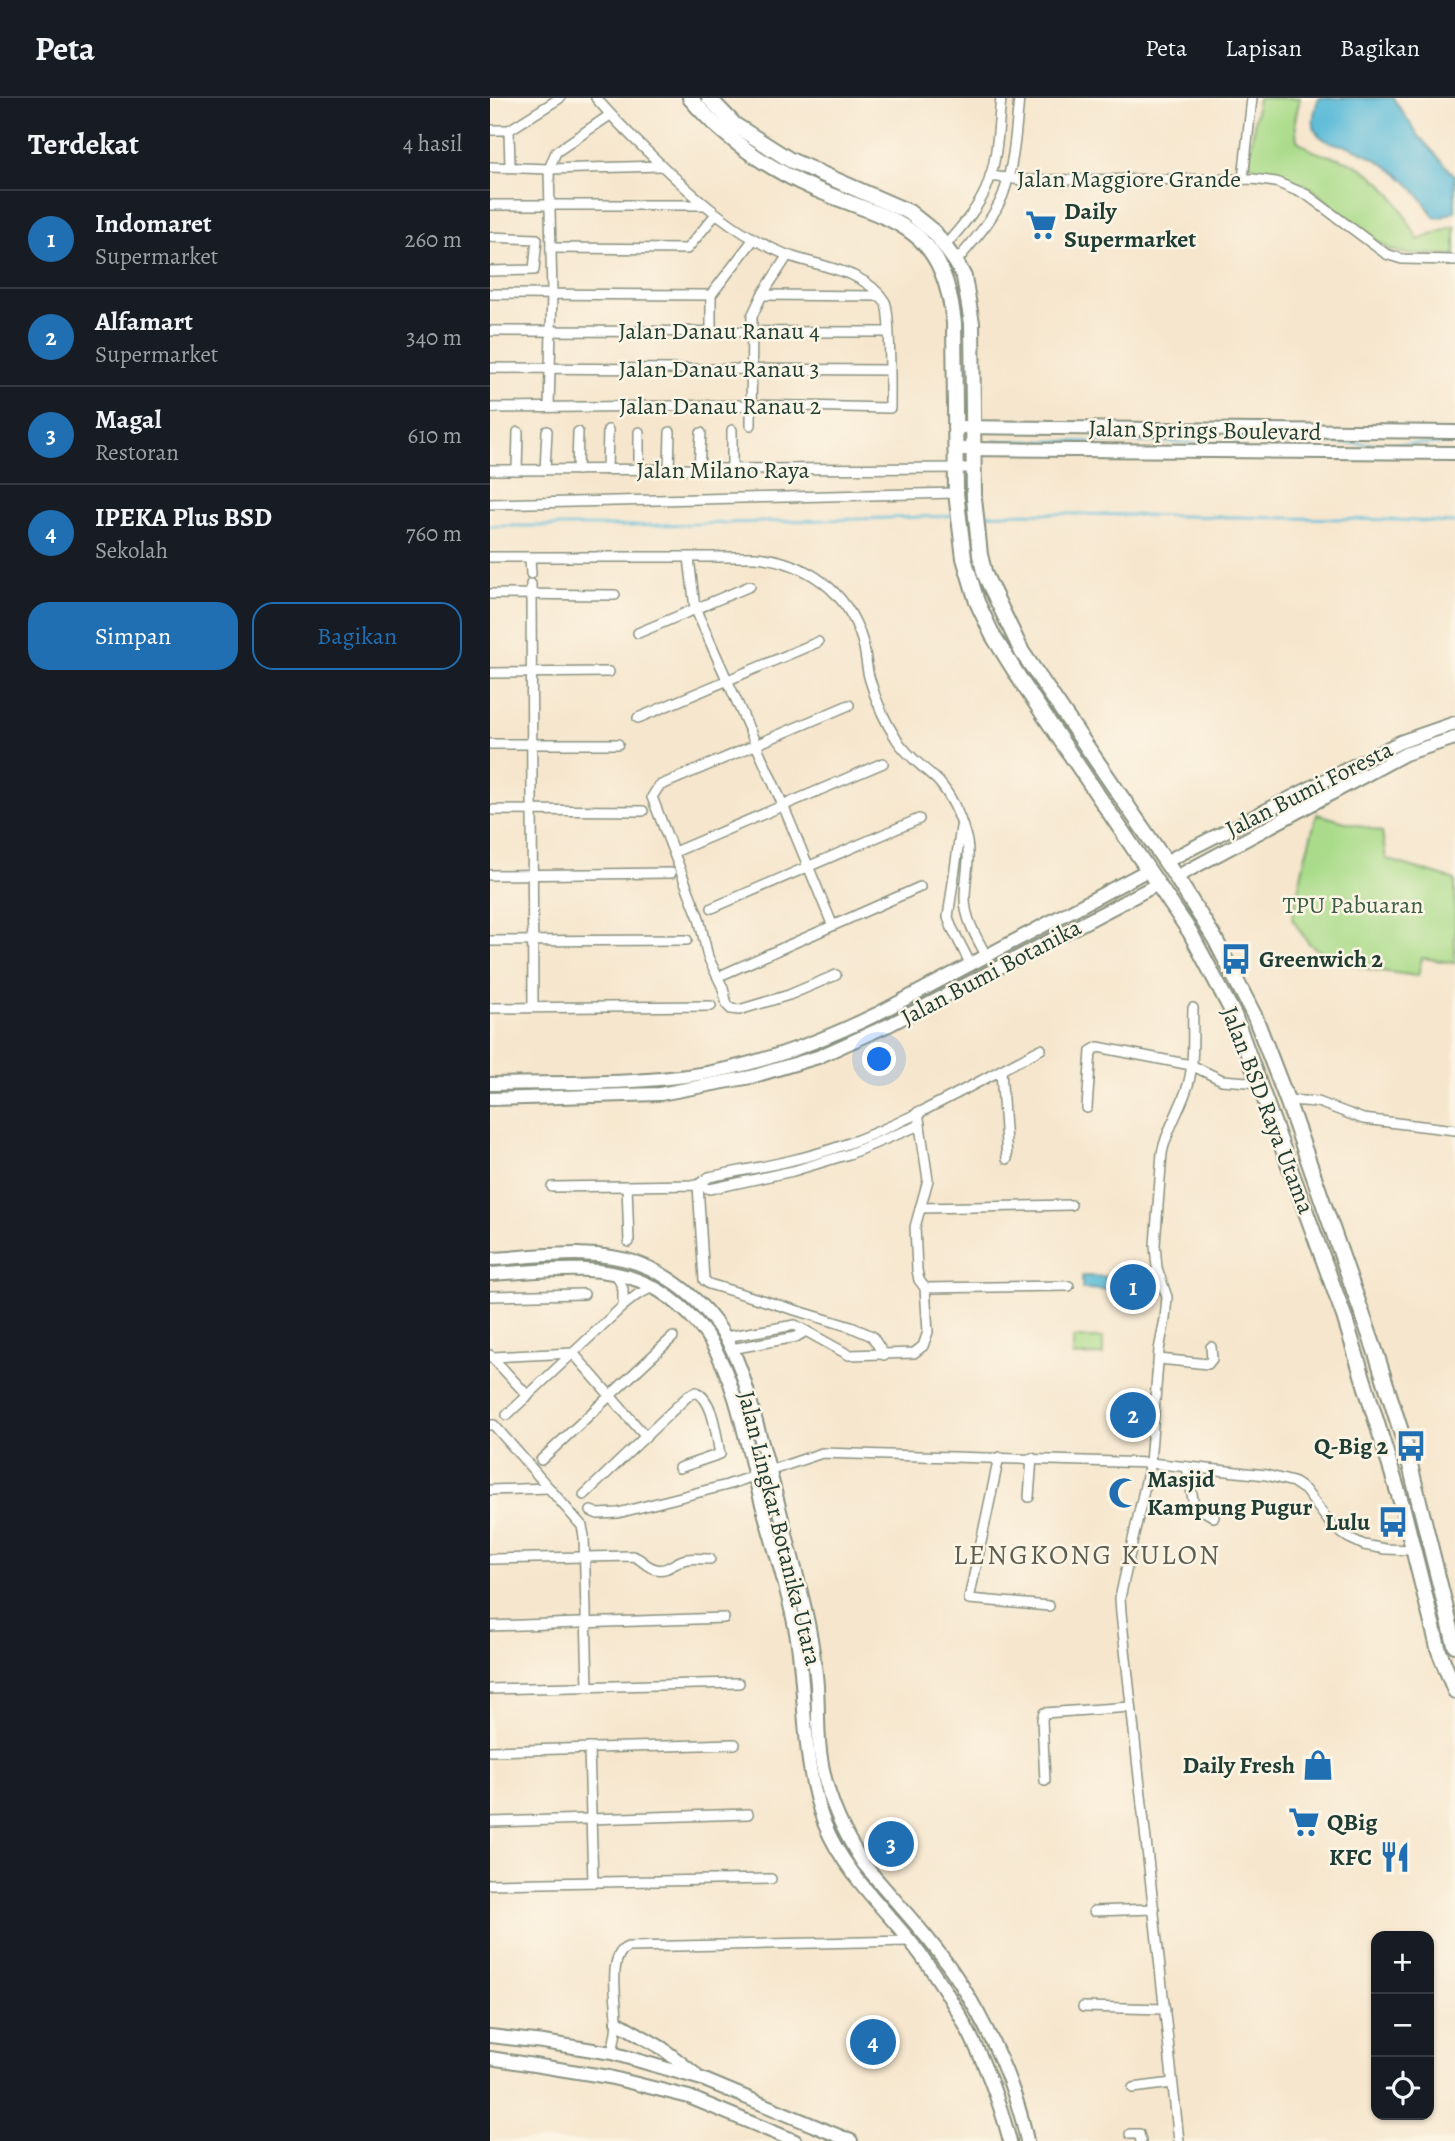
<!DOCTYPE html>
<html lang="id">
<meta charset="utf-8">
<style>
:root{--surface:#171b24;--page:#20242c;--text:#f1f3f6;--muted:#9ea1a6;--line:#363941;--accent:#1f6fb2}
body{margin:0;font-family:Alegreya,serif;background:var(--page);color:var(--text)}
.controls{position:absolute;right:21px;bottom:21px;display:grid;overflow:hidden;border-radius:14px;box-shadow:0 2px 5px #0004}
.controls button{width:63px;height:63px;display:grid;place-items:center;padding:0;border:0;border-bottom:2px solid var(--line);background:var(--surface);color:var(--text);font:35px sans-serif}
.you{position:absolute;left:390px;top:962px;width:24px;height:24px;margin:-18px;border:5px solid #fff;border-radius:50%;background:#1a73e8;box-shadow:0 0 0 10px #1a73e833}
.badge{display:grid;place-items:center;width:46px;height:46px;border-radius:50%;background:var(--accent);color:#fff;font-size:23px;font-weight:700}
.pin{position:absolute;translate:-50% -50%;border:4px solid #fff;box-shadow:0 2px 7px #0006}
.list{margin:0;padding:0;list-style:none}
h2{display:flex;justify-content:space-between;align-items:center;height:91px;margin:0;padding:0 28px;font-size:30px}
h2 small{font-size:23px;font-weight:400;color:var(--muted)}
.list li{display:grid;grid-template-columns:46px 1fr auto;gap:21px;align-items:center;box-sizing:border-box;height:98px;padding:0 28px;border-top:2px solid var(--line)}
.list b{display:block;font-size:26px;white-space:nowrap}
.list p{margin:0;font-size:23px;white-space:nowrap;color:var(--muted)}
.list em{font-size:23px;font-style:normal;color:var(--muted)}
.actions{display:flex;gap:14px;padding:21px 28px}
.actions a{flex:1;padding:16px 0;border:2px solid var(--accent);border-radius:21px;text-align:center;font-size:24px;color:var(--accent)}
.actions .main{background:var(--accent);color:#fff}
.icon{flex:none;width:38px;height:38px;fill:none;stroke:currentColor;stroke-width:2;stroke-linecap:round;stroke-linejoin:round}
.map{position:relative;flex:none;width:965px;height:2043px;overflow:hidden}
header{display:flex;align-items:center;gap:42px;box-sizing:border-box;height:98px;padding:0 35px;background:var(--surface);border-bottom:2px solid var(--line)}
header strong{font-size:33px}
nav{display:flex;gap:38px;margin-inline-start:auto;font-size:24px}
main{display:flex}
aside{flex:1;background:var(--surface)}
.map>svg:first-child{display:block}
.green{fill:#aadb8a;stroke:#648c5f;stroke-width:2}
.water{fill:#59bad8;stroke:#3c7c86;stroke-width:2}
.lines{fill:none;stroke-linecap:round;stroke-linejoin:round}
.stream{stroke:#59bad8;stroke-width:2.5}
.street-casing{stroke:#8a9280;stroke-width:12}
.secondary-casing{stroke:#8a9280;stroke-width:16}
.primary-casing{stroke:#8a9280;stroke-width:18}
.street{stroke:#fff;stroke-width:9}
.secondary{stroke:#fff;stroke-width:12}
.primary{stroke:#fff;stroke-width:14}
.labels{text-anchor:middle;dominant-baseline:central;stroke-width:5;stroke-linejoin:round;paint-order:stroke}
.street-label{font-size:24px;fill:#1f3d34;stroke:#fcf5e5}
.poi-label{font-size:24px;font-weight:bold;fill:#1f3d34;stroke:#fcf5e5;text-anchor:start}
.park-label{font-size:24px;fill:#3b5d45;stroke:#fcf5e5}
.quarter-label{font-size:28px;letter-spacing:2px;fill:#5e5f52;stroke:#fcf5e5}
</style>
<header>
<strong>Peta</strong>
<nav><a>Peta</a><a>Lapisan</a><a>Bagikan</a></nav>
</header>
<main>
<aside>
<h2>Terdekat<small>4 hasil</small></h2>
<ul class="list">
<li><span class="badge">1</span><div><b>Indomaret</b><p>Supermarket</p></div><em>260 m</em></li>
<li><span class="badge">2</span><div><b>Alfamart</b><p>Supermarket</p></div><em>340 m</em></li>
<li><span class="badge">3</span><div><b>Magal</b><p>Restoran</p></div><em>610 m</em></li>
<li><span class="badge">4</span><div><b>IPEKA Plus BSD</b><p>Sekolah</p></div><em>760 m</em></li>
</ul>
<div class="actions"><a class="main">Simpan</a><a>Bagikan</a></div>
</aside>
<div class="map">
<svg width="965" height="2043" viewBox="0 0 965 2043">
<rect width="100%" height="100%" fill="#fcf5e5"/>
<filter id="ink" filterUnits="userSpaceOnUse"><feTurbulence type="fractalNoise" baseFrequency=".0143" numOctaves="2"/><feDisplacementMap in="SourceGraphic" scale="14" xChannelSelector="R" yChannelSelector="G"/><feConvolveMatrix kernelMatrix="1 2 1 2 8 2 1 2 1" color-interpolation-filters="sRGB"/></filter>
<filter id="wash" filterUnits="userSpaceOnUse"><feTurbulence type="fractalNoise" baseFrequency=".00686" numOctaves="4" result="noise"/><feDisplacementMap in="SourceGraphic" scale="28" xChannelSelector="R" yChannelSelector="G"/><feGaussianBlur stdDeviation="1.57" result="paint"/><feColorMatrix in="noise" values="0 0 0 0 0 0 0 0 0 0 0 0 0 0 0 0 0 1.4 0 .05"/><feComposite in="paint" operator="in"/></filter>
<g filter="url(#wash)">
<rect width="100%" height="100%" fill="#f6e6cd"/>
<g class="green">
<path d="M768 0H810L805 22 807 42C829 61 839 54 862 65 898 82 911 109 928 142L965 128V157L917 156 901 152 880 138 818 88 794 79 769 75 761 67 759 61Z"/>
<path d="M827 716 892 734 896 761 965 782V865L932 860 928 878C894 874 851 870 822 848 814 841 808 829 802 821L815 760Z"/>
<polygon points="583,1240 613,1240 613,1257 583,1258"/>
</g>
<g class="water">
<path d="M829 0H903L928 37 965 78V113L950 120 944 119C925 86 898 64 863 50 852 46 836 46 828 36 820 27 825 10 829 0Z"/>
<polygon points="592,1178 625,1179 624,1192 592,1191"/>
</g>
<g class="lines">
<g class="stream">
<polyline points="504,343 753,345"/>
<polyline points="775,345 965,346"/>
<polyline points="490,417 533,415 907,422 965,425"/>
<polyline points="0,428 143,428 462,418"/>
</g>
</g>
</g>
<g filter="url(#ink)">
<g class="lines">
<defs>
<g id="street">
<polyline points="0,32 19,32 70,0"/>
<polyline points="19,32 20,69"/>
<polyline points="0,69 59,71 172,68"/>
<polyline points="500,78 532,82 763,81 786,84 817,97 896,156 912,161 965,162"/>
<polyline points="753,81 762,0"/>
<polyline points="0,107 213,107"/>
<polyline points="0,139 47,141 44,172 0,173"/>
<path d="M455 148C470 130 487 112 496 91 508 62 508 30 511 0"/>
<polyline points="61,150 197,151 226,116"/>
<path d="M466 164C483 143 503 122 513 97 524 67 526 32 529 0"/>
<polyline points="0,196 221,197 263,142"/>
<polyline points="272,197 389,198"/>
<polyline points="0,233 398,234"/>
<polyline points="221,233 221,197"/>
<polyline points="0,270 399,272"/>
<polyline points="59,309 62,195 59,71 66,54 120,17"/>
<path d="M0 310 261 307 400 310C400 292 401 214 395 204 376 172 330 169 297 157 244 136 202 97 161 57 142 39 123 20 106 0"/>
<polyline points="261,327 262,218 272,197 298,157"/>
<polyline points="242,332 242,372"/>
<polyline points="209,371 211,335"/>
<polyline points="0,372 484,370"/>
<polyline points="27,372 28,334"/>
<polyline points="55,372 57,333"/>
<polyline points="87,372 88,334"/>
<polyline points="117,372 118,332"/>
<polyline points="149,372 149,334"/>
<polyline points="179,372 180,334"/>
<polyline points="0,406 466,395"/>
<path d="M0 459H266C316 464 357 492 372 542 376 554 376 567 379 579 385 600 395 624 407 642 418 659 435 670 449 684 461 698 470 718 475 736 482 757 475 778 475 800 475 822 487 840 497 859"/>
<polyline points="40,460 41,476"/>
<polyline points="199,460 205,510 293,707 342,826"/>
<polyline points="41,486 43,908"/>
<polyline points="0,496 125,497"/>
<polyline points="148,535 260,488"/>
<polyline points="0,575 119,574"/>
<polyline points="148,620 328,544"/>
<polyline points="0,646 128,646"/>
<polyline points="0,712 153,713"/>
<polyline points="471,729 458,819 461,828 481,867"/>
<polyline points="189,752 393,665"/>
<polyline points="0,777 181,775"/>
<polyline points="222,810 429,721"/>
<polyline points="0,843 197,842"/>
<polyline points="234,876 430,789"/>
<polyline points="346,877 299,897 249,912 241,911 237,907 233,890 218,859 209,820 162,699 169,688 359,607"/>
<polyline points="0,910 221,908"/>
<polyline points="511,972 517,1061"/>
<polyline points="797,1002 828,1004 873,1021 965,1032"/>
<polyline points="597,1010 601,953 608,949 701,967 732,982 771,985"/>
<path d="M208 1087 219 1079C264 1070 310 1063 354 1047 421 1023 487 984 551 951"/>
<polyline points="208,1087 214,1182 219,1186 361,1229 382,1238 394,1257"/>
<polyline points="137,1088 139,1144"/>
<polyline points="62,1089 208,1087 220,1091 303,1073 359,1056 430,1027"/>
<polyline points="430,1110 581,1107"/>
<polyline points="126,1175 133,1191 133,1208"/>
<polyline points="435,1190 579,1188"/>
<polyline points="0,1198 94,1196"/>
<polyline points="235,1239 305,1227 359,1257 424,1255 433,1248 438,1234 435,1190 429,1182 427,1172 425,1129 438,1082 428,1014"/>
<polyline points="241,1251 306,1239 316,1233"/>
<polyline points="0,1257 38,1298"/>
<polyline points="2,1259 83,1255 156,1339"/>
<polyline points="669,1261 718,1266 722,1261 721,1249"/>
<polyline points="17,1317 133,1208 147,1197 163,1189"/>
<polyline points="0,1327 4,1327 92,1428 94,1438 98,1589"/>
<polyline points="509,1359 479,1501 559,1508"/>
<polyline points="51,1362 183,1239"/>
<polyline points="697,1369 704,1407 724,1419"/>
<polyline points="0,1392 59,1390"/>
<path d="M94 1397 199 1297 206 1294C224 1302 226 1338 230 1356L189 1370"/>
<polyline points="539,1399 542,1360"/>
<polyline points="101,1413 108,1416 128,1415 237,1387 332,1355 660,1365 776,1377 803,1384 815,1392 843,1429 859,1440 874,1447 895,1451 923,1452"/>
<path d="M0 1461 142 1458C152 1460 155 1469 166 1471 178 1474 185 1463 197 1461 204 1460 212 1461 220 1461"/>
<polyline points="0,1528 234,1520"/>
<polyline points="0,1591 249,1585"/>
<polyline points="99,1650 103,1784"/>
<polyline points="0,1653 245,1646"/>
<polyline points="555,1683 552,1621 554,1615 641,1609"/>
<polyline points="0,1724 258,1716"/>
<polyline points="0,1786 281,1781"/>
<polyline points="604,1813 664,1811"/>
<polyline points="593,1909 675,1911"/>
<path d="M122 1955C124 1944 127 1933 127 1922 127 1903 117 1856 138 1849L420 1843"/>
<polyline points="643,1990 682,1985"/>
<polyline points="640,2036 649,2036 651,2043"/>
<path d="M689 2043 631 1515 630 1500 660 1365 669 1252 675 1221 677 1199 667 1170 665 1147 672 1055C677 1030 691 1011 698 987 705 963 702 935 703 910"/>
</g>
<g id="secondary">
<polyline points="464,329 965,334"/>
<polyline points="465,351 965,355"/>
<polyline points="675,764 910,644 965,625"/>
<polyline points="686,779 915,656 965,640"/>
<path d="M0 986C80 984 163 988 241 970 292 958 340 939 387 916L658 772"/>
<polyline points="0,1001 170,996 261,979 328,959 401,926 668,786"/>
<path d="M0 1161C47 1159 102 1149 147 1165 181 1177 213 1204 232 1234 249 1259 256 1288 264 1317 273 1348 281 1378 289 1409 302 1462 319 1515 325 1569 329 1593 327 1618 329 1643 332 1687 349 1728 373 1765 406 1805 444 1843 471 1886 499 1931 527 1991 537 2043"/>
<path d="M0 1176C49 1174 104 1164 150 1183 178 1194 205 1218 221 1244 247 1286 257 1350 270 1399 282 1445 299 1492 307 1540 317 1603 311 1666 335 1727 354 1773 390 1806 421 1844 467 1902 501 1971 520 2043"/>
<polyline points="127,1924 172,1950 205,1976"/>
<polyline points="0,1938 53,1944 122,1955 212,1981 361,2043"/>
<polyline points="0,1960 119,1979 199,1999 305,2043"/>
</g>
<g id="primary">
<path d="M200 0C234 40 277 70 325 91 405 125 452 124 464 225L466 395 474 460 487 504 503 538 533 586 700 834 744 917 854 1218 912 1407 949 1553 965 1593"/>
<polyline points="219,0 245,27 300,62 419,114 445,135 466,164 474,179 482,225 484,400 490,457 495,477 532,554 686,779 725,841 765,919 797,1002 886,1255 914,1343 965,1547"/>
</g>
</defs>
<use href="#street" class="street-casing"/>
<use href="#secondary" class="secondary-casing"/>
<use href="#primary" class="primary-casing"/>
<use href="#street" class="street"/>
<use href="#secondary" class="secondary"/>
<use href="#primary" class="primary"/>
</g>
</g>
<defs>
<symbol id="supermarket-bare" viewBox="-9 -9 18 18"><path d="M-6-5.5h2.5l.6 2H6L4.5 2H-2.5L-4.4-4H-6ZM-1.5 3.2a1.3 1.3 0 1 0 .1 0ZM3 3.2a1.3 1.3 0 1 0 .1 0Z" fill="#1f6fb2" stroke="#fcf5e5" stroke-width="2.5" paint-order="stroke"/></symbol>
<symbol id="bus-bare" viewBox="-9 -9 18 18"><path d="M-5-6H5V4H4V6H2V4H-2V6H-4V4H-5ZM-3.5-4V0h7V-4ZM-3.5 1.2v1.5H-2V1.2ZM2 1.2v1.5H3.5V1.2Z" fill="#1f6fb2" stroke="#fcf5e5" stroke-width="2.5" paint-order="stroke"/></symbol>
<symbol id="mosque-bare" viewBox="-9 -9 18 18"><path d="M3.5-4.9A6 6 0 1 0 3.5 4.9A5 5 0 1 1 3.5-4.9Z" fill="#1f6fb2" stroke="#fcf5e5" stroke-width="2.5" paint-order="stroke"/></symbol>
<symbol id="shop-bare" viewBox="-9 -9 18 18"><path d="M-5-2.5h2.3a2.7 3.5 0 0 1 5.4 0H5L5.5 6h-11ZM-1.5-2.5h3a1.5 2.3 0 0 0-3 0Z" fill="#1f6fb2" stroke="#fcf5e5" stroke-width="2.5" paint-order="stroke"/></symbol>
<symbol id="restaurant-bare" viewBox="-9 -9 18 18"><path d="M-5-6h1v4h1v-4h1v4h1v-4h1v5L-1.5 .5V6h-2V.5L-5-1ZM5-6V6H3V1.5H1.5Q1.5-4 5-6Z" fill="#1f6fb2" stroke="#fcf5e5" stroke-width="2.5" paint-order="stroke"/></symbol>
</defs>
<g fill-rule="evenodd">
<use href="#supermarket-bare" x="529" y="105" width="44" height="44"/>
<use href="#bus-bare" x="724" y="839" width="44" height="44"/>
<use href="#bus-bare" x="899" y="1326" width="44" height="44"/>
<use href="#mosque-bare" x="612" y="1373" width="44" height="44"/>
<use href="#bus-bare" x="881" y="1402" width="44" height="44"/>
<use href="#shop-bare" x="806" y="1645" width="44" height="44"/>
<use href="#supermarket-bare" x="792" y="1702" width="44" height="44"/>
<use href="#restaurant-bare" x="883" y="1737" width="44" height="44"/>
</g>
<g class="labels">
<g class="street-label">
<text x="639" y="81">Jalan Maggiore Grande</text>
<text x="229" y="233">Jalan Danau Ranau 4</text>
<text x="229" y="271">Jalan Danau Ranau 3</text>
<text x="230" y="308">Jalan Danau Ranau 2</text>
<text transform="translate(715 332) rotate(1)">Jalan Springs Boulevard</text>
<text x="233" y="372">Jalan Milano Raya</text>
<text transform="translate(819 691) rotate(-27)">Jalan Bumi Foresta</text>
<text transform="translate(501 874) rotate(-28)">Jalan Bumi Botanika</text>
<text transform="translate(778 1012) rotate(69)">Jalan BSD Raya Utama</text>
<text transform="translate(290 1430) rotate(76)">Jalan Lingkar Botanika Utara</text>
</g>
<g class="poi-label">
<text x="574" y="113">Daily<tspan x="574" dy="28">Supermarket</tspan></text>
<text x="769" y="861">Greenwich 2</text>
<text x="898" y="1348" text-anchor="end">Q-Big 2</text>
<text x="657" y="1381">Masjid<tspan x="657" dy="28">Kampung Pugur</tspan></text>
<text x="880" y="1424" text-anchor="end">Lulu</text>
<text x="805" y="1667" text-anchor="end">Daily Fresh</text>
<text x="837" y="1724">QBig</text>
<text x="882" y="1759" text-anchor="end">KFC</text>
</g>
<g class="park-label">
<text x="863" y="807">TPU Pabuaran</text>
</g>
<g class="quarter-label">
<text x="597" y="1457">LENGKONG KULON</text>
</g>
</g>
</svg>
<div class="controls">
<button>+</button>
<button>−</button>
<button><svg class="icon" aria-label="locate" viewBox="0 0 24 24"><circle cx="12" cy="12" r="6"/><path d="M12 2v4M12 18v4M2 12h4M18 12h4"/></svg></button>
</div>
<div class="you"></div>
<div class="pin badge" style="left:643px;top:1189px">1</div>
<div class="pin badge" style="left:643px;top:1317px">2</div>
<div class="pin badge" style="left:401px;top:1746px">3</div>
<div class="pin badge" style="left:383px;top:1944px">4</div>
</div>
</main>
